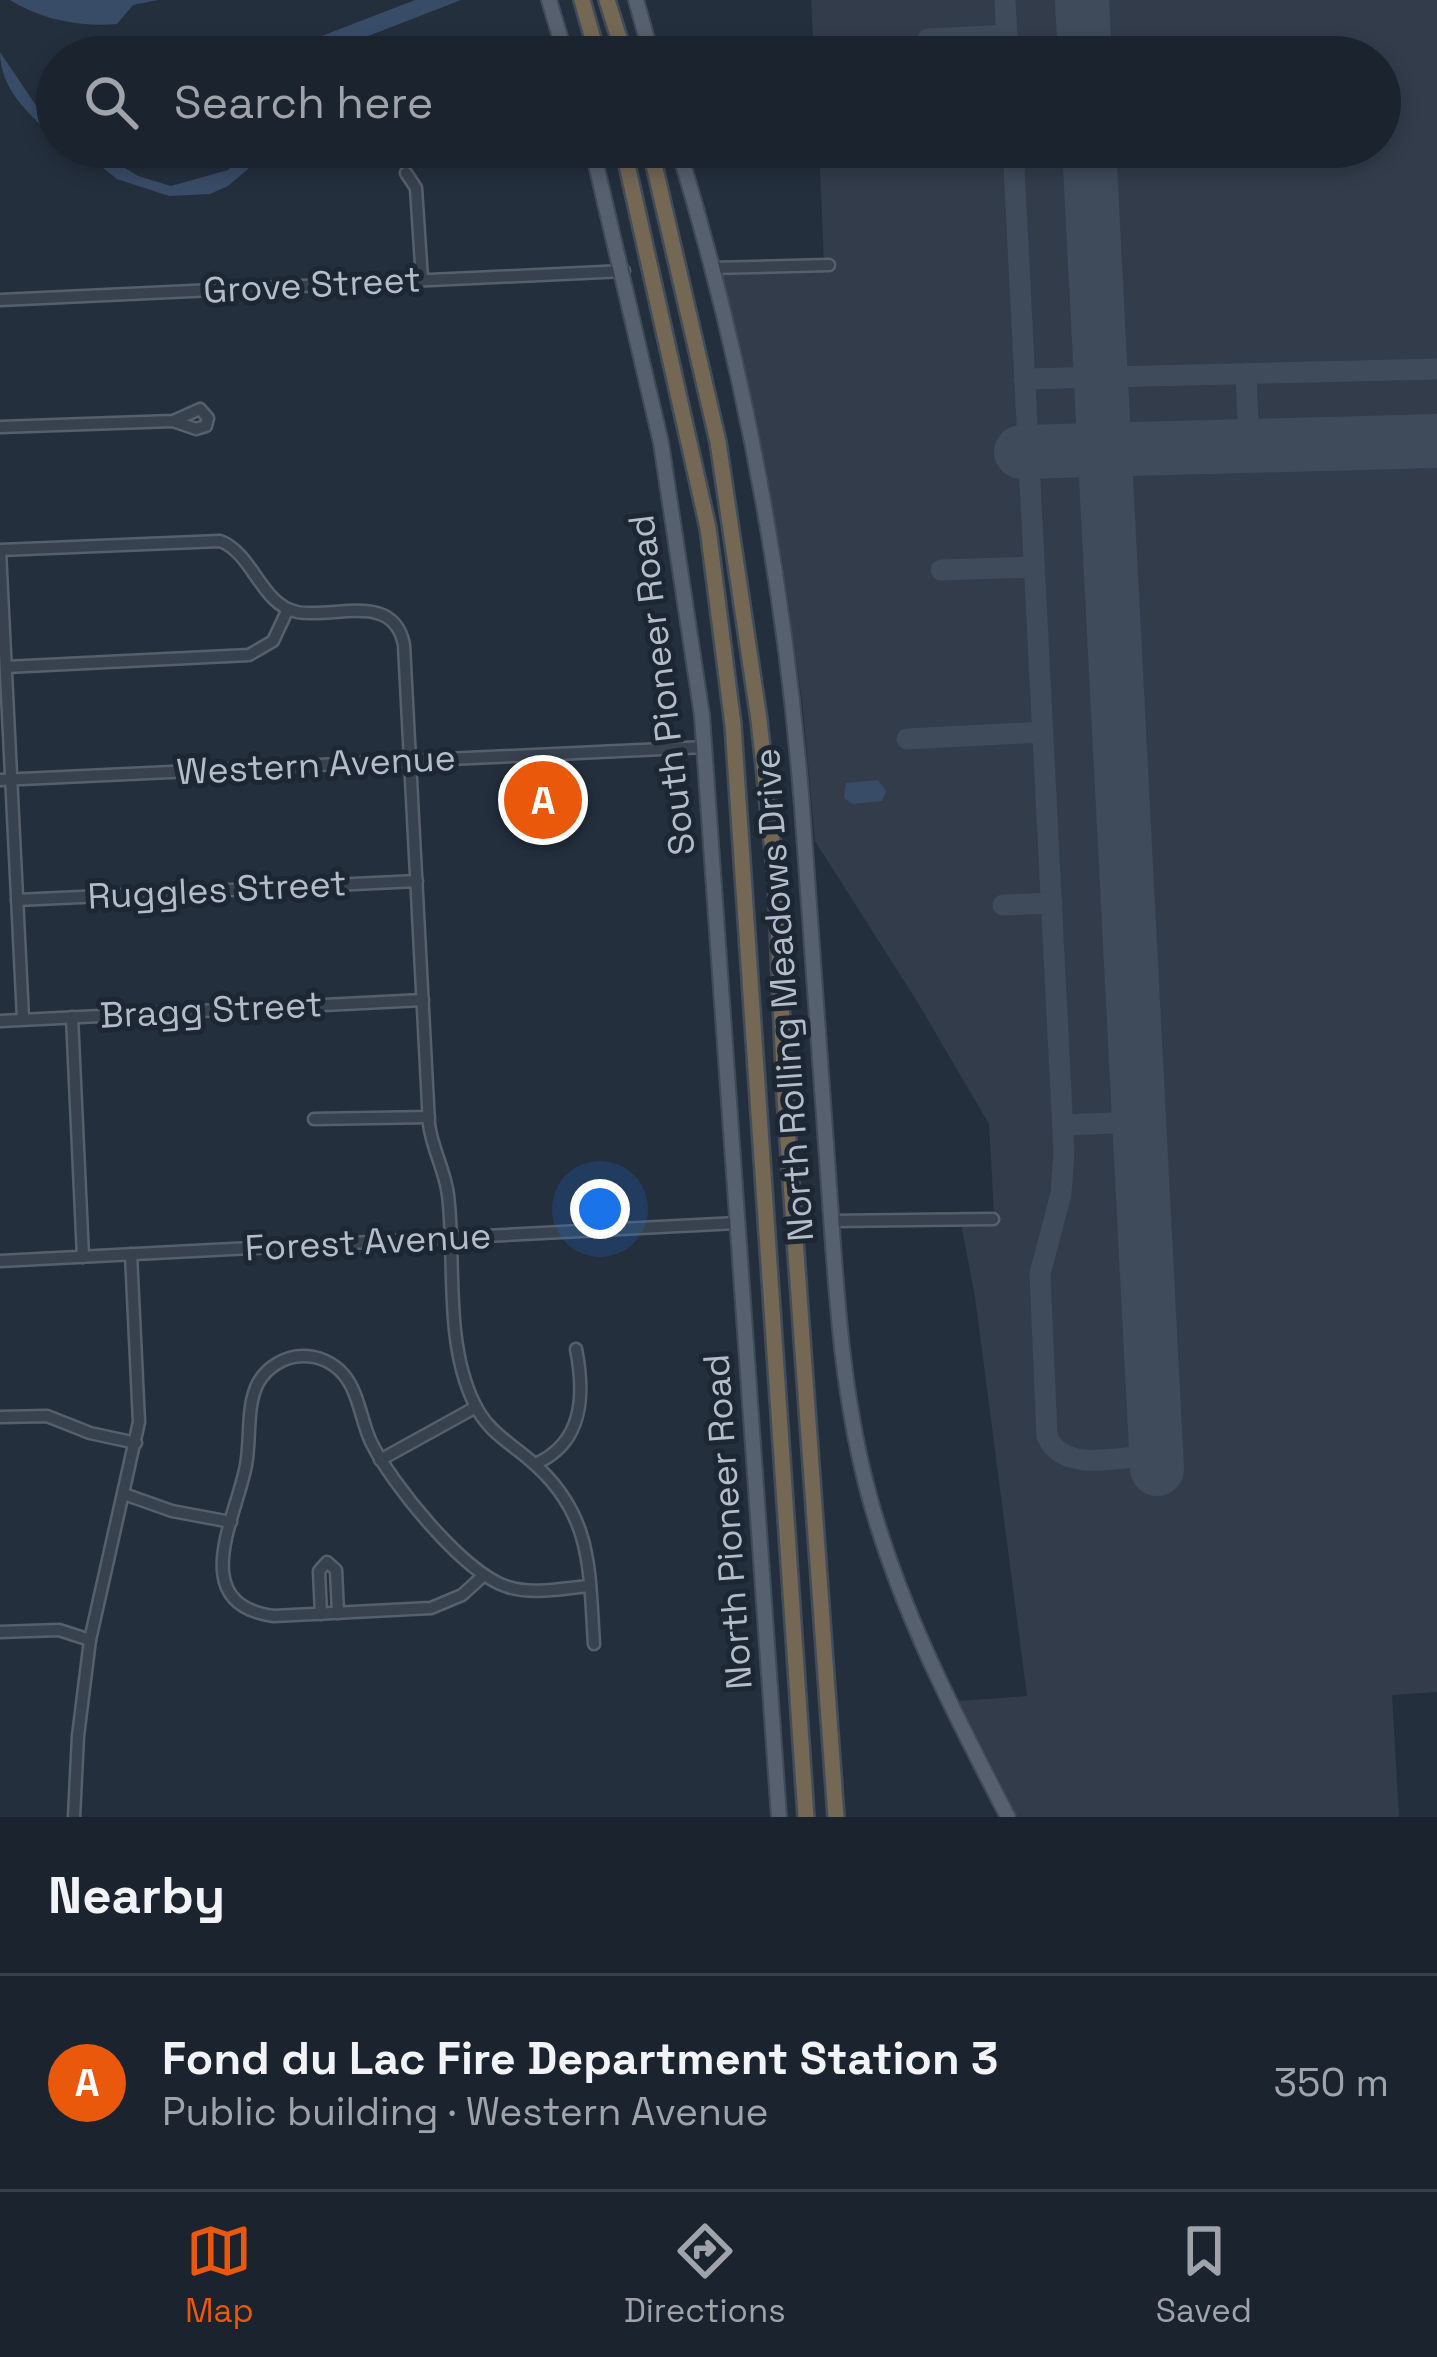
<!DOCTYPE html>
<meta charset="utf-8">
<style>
:root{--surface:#1b232e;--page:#242b36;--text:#f1f3f6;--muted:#a0a4aa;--line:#39404a;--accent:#ea580c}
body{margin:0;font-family:"Space Grotesk",sans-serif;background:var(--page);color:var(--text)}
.you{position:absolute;left:600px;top:1209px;width:42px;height:42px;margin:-30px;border:9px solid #fff;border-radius:50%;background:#1a73e8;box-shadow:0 0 0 18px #1a73e833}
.badge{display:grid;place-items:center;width:78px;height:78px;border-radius:50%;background:var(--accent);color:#fff;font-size:39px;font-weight:700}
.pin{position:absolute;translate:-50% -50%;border:6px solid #fff;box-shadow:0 3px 12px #0006}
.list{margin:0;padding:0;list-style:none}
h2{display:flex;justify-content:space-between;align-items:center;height:156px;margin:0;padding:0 48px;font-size:51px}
h2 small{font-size:39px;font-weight:400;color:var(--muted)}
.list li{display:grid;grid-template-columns:78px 1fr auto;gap:36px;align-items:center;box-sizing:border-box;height:216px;padding:0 48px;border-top:3px solid var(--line)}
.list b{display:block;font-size:45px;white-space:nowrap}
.list p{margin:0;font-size:39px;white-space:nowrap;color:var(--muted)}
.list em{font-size:39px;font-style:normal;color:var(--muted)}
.icon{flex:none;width:66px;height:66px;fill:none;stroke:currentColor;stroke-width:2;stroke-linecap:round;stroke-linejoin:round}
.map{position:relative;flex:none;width:1437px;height:1817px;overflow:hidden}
.search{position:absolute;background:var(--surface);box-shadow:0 6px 18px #0003;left:36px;right:36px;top:36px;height:132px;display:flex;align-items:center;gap:30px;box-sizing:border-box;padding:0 42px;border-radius:66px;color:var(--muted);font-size:45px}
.sheet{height:372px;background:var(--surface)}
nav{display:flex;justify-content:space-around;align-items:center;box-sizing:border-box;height:168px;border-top:3px solid var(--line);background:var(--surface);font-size:33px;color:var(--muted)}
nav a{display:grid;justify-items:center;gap:6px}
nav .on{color:var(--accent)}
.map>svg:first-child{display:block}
.airport{fill:#323c4b}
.water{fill:#394c67}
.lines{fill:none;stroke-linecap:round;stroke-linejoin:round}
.taxiway{stroke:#3f4a5a;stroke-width:21}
.runway{stroke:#3f4a5a;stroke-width:54}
.minor-casing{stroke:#565f6c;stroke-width:15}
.major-casing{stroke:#414a57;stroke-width:18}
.highway-casing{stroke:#434c59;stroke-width:20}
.minor{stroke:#38414e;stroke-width:10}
.major{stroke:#56606e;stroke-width:14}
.highway{stroke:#746855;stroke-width:15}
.labels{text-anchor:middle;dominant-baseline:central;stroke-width:10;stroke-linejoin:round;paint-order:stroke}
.street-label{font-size:36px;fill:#b4bcc9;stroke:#1d2633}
</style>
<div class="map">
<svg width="1437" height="1817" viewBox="0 0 1437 1817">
<rect width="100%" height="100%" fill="#242f3e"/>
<polygon class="airport" points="811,0 1437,0 1437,1692 1392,1695 1399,1817 1018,1817 959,1701 1027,1696 975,1297 959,1213 994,1213 989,1124 918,1003 815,841 803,709 783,564 754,412 719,264 824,261 819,147 1380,147 1380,57 814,57"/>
<g class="water">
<path d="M10 0H158L133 5 117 24C80 27 42 20 10 0Z"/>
<polygon points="415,0 461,0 314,57 296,57 314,39"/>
<path d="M0 52 37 107 57 123V139C29 115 0 89 0 52Z"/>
<polygon points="68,147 91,147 138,176 171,186 228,170 246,147 261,147 247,170 228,186 210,194 169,196 117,179 89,157"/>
<polygon points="878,780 886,791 882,801 853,804 844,798 846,783"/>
</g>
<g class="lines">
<g class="taxiway">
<polyline points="1005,0 1008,57"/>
<polyline points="928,39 1007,35"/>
<path d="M1013 147 1064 1152 1061 1194 1040 1274 1047 1436C1062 1474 1123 1457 1156 1454"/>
<polyline points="1246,373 1249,445"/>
<polyline points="1024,379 1437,369"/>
<polyline points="941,570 1034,567"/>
<polyline points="907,739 1043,732"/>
<polyline points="1003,905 1052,903"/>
<polyline points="1063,1125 1139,1122"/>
</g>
<g class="runway">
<polyline points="1082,0 1085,57"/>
<polyline points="1089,147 1157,1469"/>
<polyline points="1021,452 1437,441"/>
</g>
<defs>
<g id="minor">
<polyline points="406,173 416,188 422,279"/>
<polyline points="711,268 829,265"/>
<polyline points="0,300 624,271"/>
<polyline points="0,427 173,421 196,429 206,426 208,418 200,409 173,421"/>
<path d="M0 550 220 541C253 553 261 605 297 612 334 619 394 591 404 645L429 1124C432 1149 445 1170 448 1195 456 1262 444 1341 474 1403 487 1431 509 1442 531 1461 593 1514 589 1569 594 1644"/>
<polyline points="0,551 23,1019"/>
<polyline points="6,667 249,655 273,641 288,609"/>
<polyline points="0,780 705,747"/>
<polyline points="17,900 417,881"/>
<polyline points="72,1017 83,1257"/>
<polyline points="0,1021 423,1000"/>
<polyline points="314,1119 429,1117"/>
<polyline points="831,1221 993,1219"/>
<polyline points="0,1261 737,1223"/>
<polyline points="0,1417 47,1416 90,1433 136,1443"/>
<polyline points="380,1460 476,1407"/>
<path d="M535 1464C584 1443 585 1394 576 1349"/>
<polyline points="124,1494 172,1511 231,1522"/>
<path d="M484 1575 462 1595 431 1608 274 1616C185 1604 237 1516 246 1465 251 1439 246 1406 258 1383 267 1367 285 1356 303 1356 319 1356 334 1363 344 1375 359 1393 361 1421 371 1442 391 1483 464 1574 508 1587 533 1595 564 1588 590 1586"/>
<polyline points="321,1614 319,1571 327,1562 336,1570 338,1613"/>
<polyline points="0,1632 59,1630 90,1640"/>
<polyline points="74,1817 78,1736 90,1640 139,1422 131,1254"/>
</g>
<g id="major">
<polyline points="549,0 566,57"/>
<polyline points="636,0 652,57"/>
<polyline points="592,147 661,443 702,716 779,1817"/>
<path d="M678 147C746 370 788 601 804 834 813 951 820 1069 829 1187 836 1287 841 1386 866 1484 896 1602 952 1709 1008 1817"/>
</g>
<g id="highway">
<polyline points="582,0 598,57"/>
<polyline points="607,0 625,57"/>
<polyline points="623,147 708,528 733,725 806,1817"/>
<polyline points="650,147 718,442 759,720 776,878 785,1098 836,1817"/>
</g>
</defs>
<use href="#minor" class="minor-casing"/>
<use href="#major" class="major-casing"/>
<use href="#highway" class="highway-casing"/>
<use href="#minor" class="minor"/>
<use href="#major" class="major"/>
<use href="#highway" class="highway"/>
</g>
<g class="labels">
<g class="street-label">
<text transform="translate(312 285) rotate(-3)">Grove Street</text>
<text transform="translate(662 685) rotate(-97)">South Pioneer Road</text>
<text transform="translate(316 765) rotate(-3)">Western Avenue</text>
<text transform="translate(217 890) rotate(-3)">Ruggles Street</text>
<text transform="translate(784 995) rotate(-94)">North Rolling Meadows Drive</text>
<text transform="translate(211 1010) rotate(-3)">Bragg Street</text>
<text transform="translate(368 1242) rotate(-3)">Forest Avenue</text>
<text transform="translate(728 1522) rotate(-94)">North Pioneer Road</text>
</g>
</g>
</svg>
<div class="you"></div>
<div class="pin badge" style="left:543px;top:800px">A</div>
<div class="search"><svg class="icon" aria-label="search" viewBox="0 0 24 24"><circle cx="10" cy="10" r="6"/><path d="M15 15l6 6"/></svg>Search here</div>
</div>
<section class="sheet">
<h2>Nearby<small></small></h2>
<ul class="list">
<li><span class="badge">A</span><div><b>Fond du Lac Fire Department Station 3</b><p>Public building · Western Avenue</p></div><em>350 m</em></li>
</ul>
</section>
<nav>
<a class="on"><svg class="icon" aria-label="map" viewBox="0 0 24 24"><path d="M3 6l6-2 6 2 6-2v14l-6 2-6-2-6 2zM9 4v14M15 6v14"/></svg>Map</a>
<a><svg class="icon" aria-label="directions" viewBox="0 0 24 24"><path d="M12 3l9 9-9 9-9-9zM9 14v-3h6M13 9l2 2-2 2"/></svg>Directions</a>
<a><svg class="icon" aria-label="saved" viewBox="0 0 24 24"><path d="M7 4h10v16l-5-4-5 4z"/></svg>Saved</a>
</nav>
